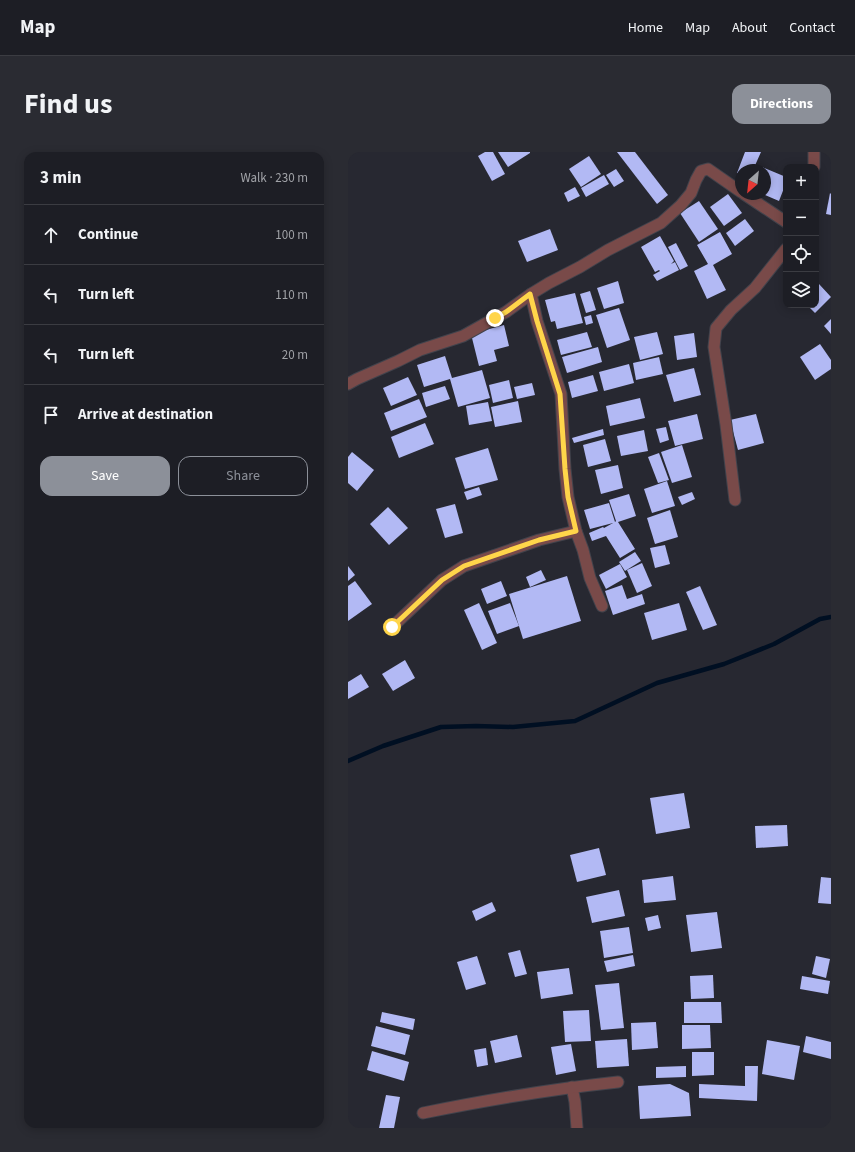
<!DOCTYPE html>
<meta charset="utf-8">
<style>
:root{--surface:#1d1e25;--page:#2a2b32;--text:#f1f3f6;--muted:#a0a2a7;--line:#3b3c42;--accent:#8c9099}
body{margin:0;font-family:"Source Sans 3",sans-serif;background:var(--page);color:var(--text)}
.controls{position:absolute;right:12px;top:12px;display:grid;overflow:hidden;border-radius:8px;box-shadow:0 2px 10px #0003}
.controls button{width:36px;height:36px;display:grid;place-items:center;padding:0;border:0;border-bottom:1px solid var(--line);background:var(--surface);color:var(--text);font:20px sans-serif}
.compass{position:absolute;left:387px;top:12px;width:36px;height:36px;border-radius:50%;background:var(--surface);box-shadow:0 2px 10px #0003;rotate:207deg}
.stop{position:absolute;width:12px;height:12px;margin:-9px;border:3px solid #ffd54a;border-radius:50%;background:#fff}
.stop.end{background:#ffd54a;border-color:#fff;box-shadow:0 1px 4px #0008}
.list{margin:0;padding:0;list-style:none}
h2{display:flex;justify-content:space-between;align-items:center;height:52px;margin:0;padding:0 16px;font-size:17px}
h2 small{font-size:13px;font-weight:400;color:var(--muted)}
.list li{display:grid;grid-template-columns:26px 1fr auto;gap:12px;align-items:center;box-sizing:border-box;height:60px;padding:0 16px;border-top:1px solid var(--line)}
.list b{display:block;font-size:15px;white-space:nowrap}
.list em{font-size:13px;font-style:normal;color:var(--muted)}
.actions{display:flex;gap:8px;padding:12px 16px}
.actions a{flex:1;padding:9px 0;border:1px solid var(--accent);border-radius:12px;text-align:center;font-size:14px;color:var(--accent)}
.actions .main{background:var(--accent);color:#fff}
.icon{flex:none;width:22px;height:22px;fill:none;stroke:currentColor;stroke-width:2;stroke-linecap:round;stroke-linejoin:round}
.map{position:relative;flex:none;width:483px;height:976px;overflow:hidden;border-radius:12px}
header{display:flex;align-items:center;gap:24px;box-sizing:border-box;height:56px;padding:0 20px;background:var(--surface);border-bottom:1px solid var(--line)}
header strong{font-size:19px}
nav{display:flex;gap:22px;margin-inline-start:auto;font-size:14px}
.intro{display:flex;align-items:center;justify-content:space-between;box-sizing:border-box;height:96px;padding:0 24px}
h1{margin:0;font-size:28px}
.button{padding:10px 18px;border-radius:12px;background:var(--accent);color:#fff;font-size:14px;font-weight:700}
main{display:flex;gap:24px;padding:0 24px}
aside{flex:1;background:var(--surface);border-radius:12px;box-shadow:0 2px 10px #0003}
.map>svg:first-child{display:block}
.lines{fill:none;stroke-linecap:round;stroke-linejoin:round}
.stream{stroke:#000f22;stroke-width:4.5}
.building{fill:#b2b9f4}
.minor-casing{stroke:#42434c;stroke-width:13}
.minor{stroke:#794a49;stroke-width:11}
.route{stroke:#ffd54a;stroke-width:5}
</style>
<header>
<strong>Map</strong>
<nav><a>Home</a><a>Map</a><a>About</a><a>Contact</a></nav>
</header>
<div class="intro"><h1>Find us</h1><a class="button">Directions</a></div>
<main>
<aside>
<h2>3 min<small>Walk · 230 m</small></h2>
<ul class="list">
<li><svg class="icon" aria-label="ahead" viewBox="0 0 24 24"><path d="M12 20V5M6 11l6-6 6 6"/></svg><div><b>Continue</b></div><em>100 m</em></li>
<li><svg class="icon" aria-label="left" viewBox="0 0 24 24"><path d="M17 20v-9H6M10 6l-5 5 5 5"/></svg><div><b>Turn left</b></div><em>110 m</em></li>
<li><svg class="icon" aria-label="left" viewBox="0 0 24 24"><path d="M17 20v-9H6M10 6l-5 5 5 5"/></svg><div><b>Turn left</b></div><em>20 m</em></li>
<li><svg class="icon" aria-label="arrive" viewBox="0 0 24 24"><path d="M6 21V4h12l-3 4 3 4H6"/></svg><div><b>Arrive at destination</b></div></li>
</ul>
<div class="actions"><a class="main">Save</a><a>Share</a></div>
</aside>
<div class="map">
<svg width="483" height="976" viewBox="0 0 483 976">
<rect width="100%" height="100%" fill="#272831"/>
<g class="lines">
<polyline class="stream" points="0,609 35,594 93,575 128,574 165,575 227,569 309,531 376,512 426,492 472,467 483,465"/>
</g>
<g class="building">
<polygon points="137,0 145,0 157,22 144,29 130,4"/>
<polygon points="150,0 182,0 182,1 160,15"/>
<polygon points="269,0 287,0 320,43 309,52"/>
<polygon points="397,0 413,0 405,18 393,18 393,23 389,21"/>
<polygon points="241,4 253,22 233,35 221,17"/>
<polygon points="414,15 438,25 438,31 431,49 417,43 417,18 412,18"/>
<polygon points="268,17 276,29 266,35 258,23"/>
<polygon points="256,23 261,32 238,45 233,36"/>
<polygon points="227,35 232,44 220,50 216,41"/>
<polygon points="482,41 483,42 483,63 478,62"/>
<polygon points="380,42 394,61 376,74 362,55"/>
<polygon points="351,49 370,77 351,90 332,61"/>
<polygon points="397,67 406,79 387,94 378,81"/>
<polygon points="202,77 210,98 179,110 170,89"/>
<polygon points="372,80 384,102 365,113 378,138 359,147 346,119 360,112 349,93"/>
<polygon points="312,84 326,109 323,112 327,110 331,118 309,129 305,123 312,119 311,118 307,120 293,95"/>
<polygon points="328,91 340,114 332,118 320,95"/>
<polygon points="270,129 276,151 256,157 249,136"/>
<polygon points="471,132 483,145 467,161 459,153 468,153 468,135"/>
<polygon points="242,139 248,158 238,161 232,142"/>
<polygon points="227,141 235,171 209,177 207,169 203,170 197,148"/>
<polygon points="271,156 282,188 259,196 248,163"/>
<polygon points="243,163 245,171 238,173 236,165"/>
<polygon points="483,167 483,182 476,174"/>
<polygon points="156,173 161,194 146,198 149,209 131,214 123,182"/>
<polygon points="239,180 244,195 213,203 209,188"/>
<polygon points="309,180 315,202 292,208 286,185"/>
<polygon points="346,181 349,205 329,208 326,184"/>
<polygon points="472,192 483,208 483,217 467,228 452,205"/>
<polygon points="250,195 254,210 219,221 214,205"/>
<polygon points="97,204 104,226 134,218 142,246 110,255 102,227 76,235 69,213"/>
<polygon points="311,205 315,222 288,228 285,211"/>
<polygon points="281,212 286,231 256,239 251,220"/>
<polygon points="346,216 353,243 326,250 318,223"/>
<polygon points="245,223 250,239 224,246 220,230"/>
<polygon points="60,225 69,243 43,254 35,236"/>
<polygon points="161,228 165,246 145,251 141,233"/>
<polygon points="184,231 187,243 169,247 166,235"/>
<polygon points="97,234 102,247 78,255 74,241"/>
<polygon points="292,246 297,266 262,274 258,254"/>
<polygon points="71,247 79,265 43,279 36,261"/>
<polygon points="170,249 174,270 147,275 143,255"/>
<polygon points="140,250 144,269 121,273 118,254"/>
<polygon points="349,262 355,287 327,294 320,269"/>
<polygon points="408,262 416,291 390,298 382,268"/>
<polygon points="77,271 86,292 51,306 43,285"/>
<polygon points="318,275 321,288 312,291 308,277"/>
<polygon points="255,277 256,283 226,291 224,286"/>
<polygon points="296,278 300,299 273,304 269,284"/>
<polygon points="257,287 263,309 240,315 235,293"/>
<polygon points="334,293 344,325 324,331 313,300"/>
<polygon points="140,296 150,328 117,337 107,306"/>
<polygon points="4,300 26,318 9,339 0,331 0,305"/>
<polygon points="311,301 321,328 310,331 300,305"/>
<polygon points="270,313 275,336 253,342 247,318"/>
<polygon points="319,329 327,354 304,361 296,337"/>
<polygon points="131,335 134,343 119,348 116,340"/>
<polygon points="344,340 347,347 334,353 330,345"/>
<polygon points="281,342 288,364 270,370 287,397 272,406 258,384 244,389 241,381 255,375 256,376 265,371 242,377 236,358 261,351 267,370 268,369 261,348"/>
<polygon points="107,352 115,381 97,386 88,357"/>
<polygon points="40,355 60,376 41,393 22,372"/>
<polygon points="322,358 330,385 307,392 299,366"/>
<polygon points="317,393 322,412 307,416 302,396"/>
<polygon points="287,400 293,409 277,419 271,410"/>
<polygon points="294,411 304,434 289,441 279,418"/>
<polygon points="272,412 279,425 258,437 251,423"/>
<polygon points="0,414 7,423 0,429"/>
<polygon points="193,418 198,428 182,435 178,425"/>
<polygon points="219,424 233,469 175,487 161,442"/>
<polygon points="7,429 24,452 0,469 0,434"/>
<polygon points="153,429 159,444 139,452 133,437"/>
<polygon points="274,433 279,447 294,442 297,452 265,463 257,439"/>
<polygon points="352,434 369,473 355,478 338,440"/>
<polygon points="131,451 149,491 134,498 116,458"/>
<polygon points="162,451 171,474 149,482 140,459"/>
<polygon points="331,451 339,478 304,488 296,461"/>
<polygon points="57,508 67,526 45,539 34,522"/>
<polygon points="13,522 21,535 0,547 0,530"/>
<polygon points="336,641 342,676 308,682 302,646"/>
<polygon points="439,673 440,694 408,696 407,674"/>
<polygon points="251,696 258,723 229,730 222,703"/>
<polygon points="325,724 328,748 296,751 294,728"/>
<polygon points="473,725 483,726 483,752 470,751"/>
<polygon points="271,738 277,764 244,771 238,745"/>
<polygon points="144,750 148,759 128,769 124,759"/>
<polygon points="369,760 374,796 343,800 338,763"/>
<polygon points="310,763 313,776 300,779 297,766"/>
<polygon points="281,775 285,801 256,806 252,779"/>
<polygon points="172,798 179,822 167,825 160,801"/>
<polygon points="285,803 287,814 259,820 256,809"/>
<polygon points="129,804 138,832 118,838 109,810"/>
<polygon points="468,804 482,807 478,826 464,822"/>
<polygon points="221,816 225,842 193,847 189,820"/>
<polygon points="365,823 366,846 343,847 342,824"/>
<polygon points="454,824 482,829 480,842 452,837"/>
<polygon points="271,831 276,876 253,878 247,833"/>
<polygon points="336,850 373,850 374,871 336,871"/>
<polygon points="241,858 243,889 217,890 215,859"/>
<polygon points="34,860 67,867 65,878 32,870"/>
<polygon points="308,870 310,896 284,898 283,871"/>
<polygon points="334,873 362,873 363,896 334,897"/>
<polygon points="28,874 62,883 57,903 23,894"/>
<polygon points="169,883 174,905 147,911 142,889"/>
<polygon points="458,884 483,890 483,907 455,900"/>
<polygon points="279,887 281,914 249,916 247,889"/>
<polygon points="419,888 452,894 446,928 414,922"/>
<polygon points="223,892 228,919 208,923 203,895"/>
<polygon points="138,896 140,913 129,915 126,898"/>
<polygon points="24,899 61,910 56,929 19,918"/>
<polygon points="344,900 366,900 366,923 344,924"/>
<polygon points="338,914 338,925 308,926 308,915"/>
<polygon points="397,914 410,914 409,949 351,946 351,932 397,934"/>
<polygon points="322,932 341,941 343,964 292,967 290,934"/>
<polygon points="38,943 52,945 46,976 31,976"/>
</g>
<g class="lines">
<defs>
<g id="minor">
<polyline points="466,0 466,15"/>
<polyline points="396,42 438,70"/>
<polyline points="183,142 189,169 213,242 217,317 220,345 228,379 235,398 242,426 254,454"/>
<polyline points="0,232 9,227 50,209 72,198 115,184 158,160 183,142 201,131 232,115 260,98 313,71 333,53 343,41 348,28 353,19 360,17 393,40"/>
<polyline points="387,348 378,273 366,195 368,176 383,158 407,136 438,97"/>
<polyline points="44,475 94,428 116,414 191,388 228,379"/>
<polyline points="224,935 227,950 229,976"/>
<path d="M75 961C139 948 204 937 270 930"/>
</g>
</defs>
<use href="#minor" class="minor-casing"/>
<use href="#minor" class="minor"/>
</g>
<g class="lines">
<polyline class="route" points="44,475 94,428 116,414 191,388 228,379 220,345 217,317 212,242 189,169 182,142 158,160 147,166"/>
</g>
</svg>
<div class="controls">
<button>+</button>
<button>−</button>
<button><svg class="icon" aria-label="locate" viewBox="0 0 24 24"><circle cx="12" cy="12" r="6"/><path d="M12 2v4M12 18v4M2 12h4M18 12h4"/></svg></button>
<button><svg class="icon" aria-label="layers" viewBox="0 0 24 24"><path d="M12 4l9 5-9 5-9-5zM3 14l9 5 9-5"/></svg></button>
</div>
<svg class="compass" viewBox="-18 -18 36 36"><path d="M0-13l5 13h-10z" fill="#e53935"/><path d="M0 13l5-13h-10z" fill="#a0a2a7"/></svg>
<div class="stop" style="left:44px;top:475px"></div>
<div class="stop end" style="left:147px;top:166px"></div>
</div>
</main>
